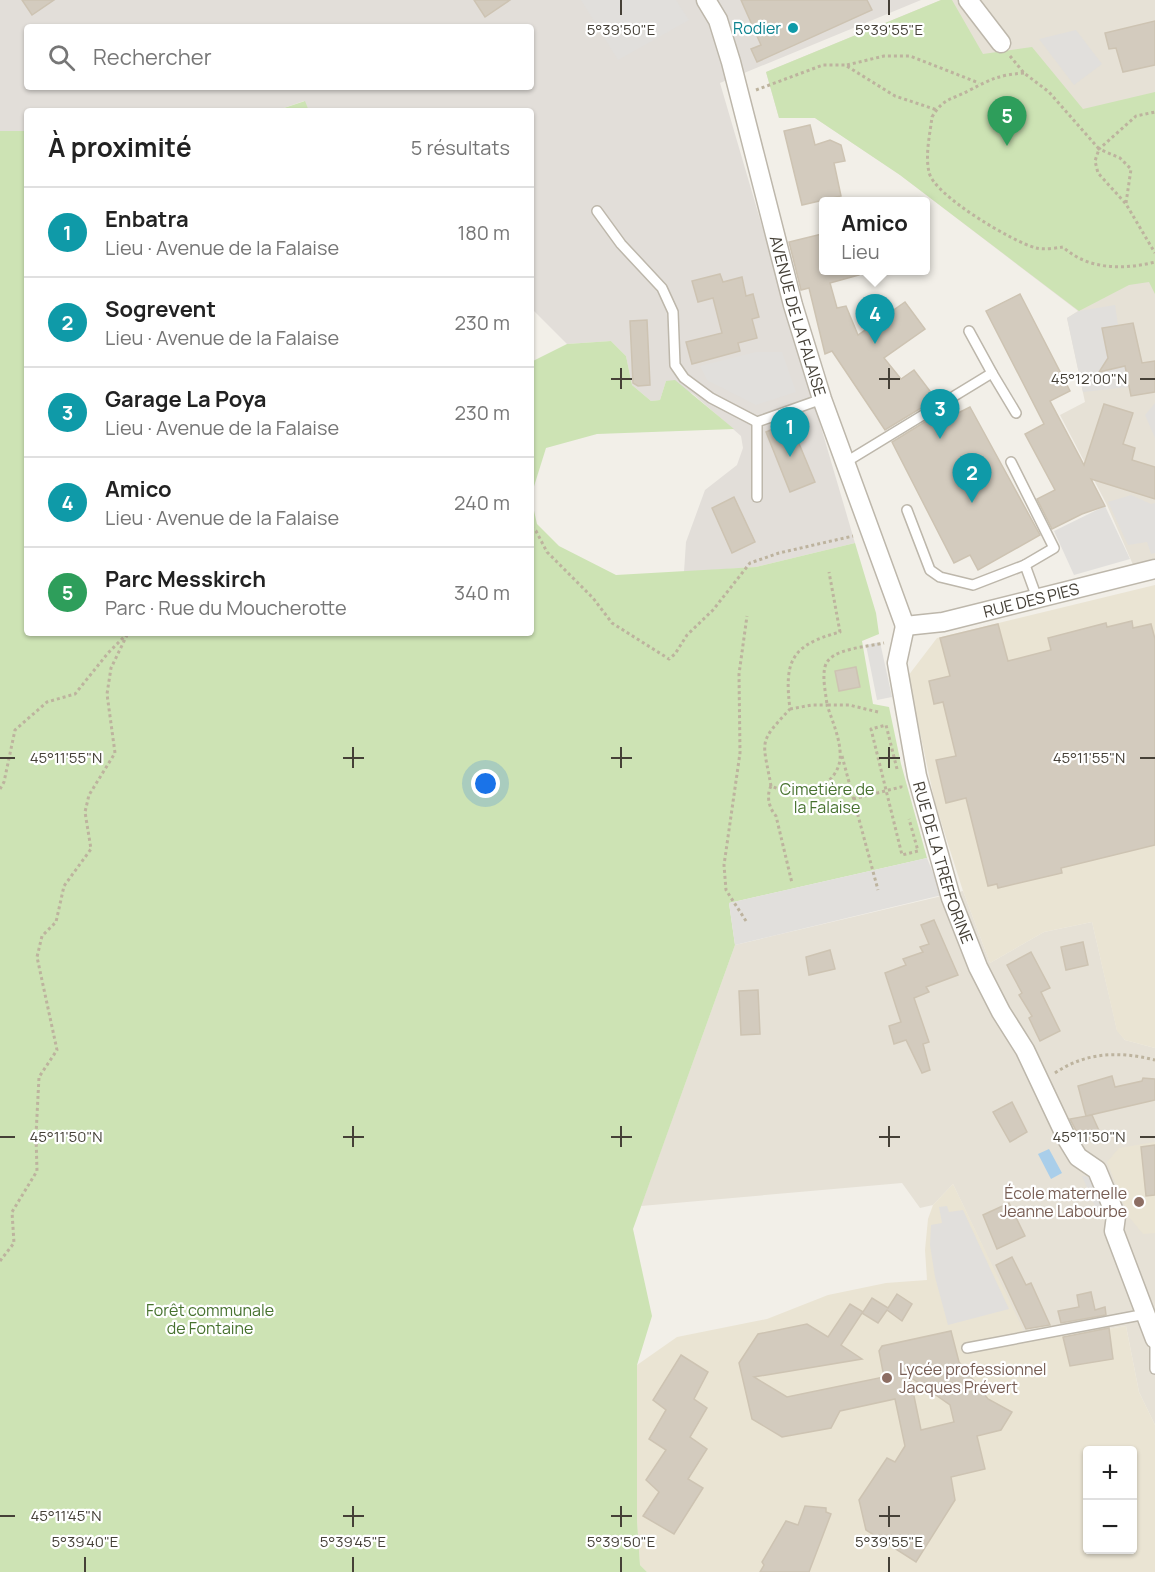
<!DOCTYPE html>
<html lang="fr">
<meta charset="utf-8">
<style>
:root{--surface:#fff;--page:#f6f6f6;--text:#222;--muted:#767676;--line:#e0e0e0;--accent:#7c3aed}
body{margin:0;font-family:Manrope,sans-serif;background:var(--page);color:var(--text)}
.controls{position:absolute;right:18px;bottom:18px;display:grid;overflow:hidden;border-radius:6px;box-shadow:0 2px 4px #0004}
.controls button{width:54px;height:54px;display:grid;place-items:center;padding:0;border:0;border-bottom:2px solid var(--line);background:var(--surface);color:var(--text);font:30px sans-serif}
.you{position:absolute;left:486px;top:784px;width:21px;height:21px;margin:-15px;border:4px solid #fff;border-radius:50%;background:#1a73e8;box-shadow:0 0 0 9px #1a73e833}
.badge{display:grid;place-items:center;width:39px;height:39px;border-radius:50%;background:var(--accent);color:#fff;font-size:20px;font-weight:700}
.pin{position:absolute;translate:-50% -50px;filter:drop-shadow(0 2px 3px #0008)}
.pin::after{content:'';position:absolute;top:32px;width:21px;height:18px;background:inherit;clip-path:polygon(0 0,100% 0,50% 100%)}
.popup{position:absolute;left:819px;top:197px;width:111px;height:78px;box-sizing:border-box;display:grid;place-content:center;border-radius:6px;background:var(--surface);filter:drop-shadow(0 2px 4px #0005);font-size:20px;white-space:nowrap;color:var(--muted)}
.popup b{font-size:22px;color:var(--text)}
.popup::after{content:'';position:absolute;left:50%;top:100%;margin-left:-12px;border:12px solid transparent;border-top-color:var(--surface)}
.list{margin:0;padding:0;list-style:none}
h2{display:flex;justify-content:space-between;align-items:center;height:78px;margin:0;padding:0 24px;font-size:26px}
h2 small{font-size:20px;font-weight:400;color:var(--muted)}
.list li{display:grid;grid-template-columns:39px 1fr auto;gap:18px;align-items:center;box-sizing:border-box;height:90px;padding:0 24px;border-top:2px solid var(--line)}
.list b{display:block;font-size:22px;white-space:nowrap}
.list p{margin:0;font-size:20px;white-space:nowrap;color:var(--muted)}
.list em{font-size:20px;font-style:normal;color:var(--muted)}
.icon{flex:none;width:33px;height:33px;fill:none;stroke:currentColor;stroke-width:2;stroke-linecap:round;stroke-linejoin:round}
.map{position:relative;flex:none;width:1155px;height:1572px;overflow:hidden}
.search{position:absolute;background:var(--surface);box-shadow:0 2px 4px #0004;left:24px;top:24px;width:510px;height:66px;display:flex;align-items:center;gap:15px;box-sizing:border-box;padding:0 21px;border-radius:6px;color:var(--muted);font-size:22px}
.panel{position:absolute;background:var(--surface);box-shadow:0 2px 4px #0004;left:24px;top:108px;width:510px;height:528px;border-radius:6px}
.map>svg:first-child{display:block}
.residential{fill:#e6e1d6}
.industrial{fill:#e2ded9;fill-rule:evenodd}
.education{fill:#eae4d3;fill-rule:evenodd}
.green{fill:#cde3b4}
.parking{fill:#e1dfdc}
.water{fill:#a9ceea}
.building{fill:#d3cbbe;stroke:#cdc3b2;stroke-width:1.5;fill-rule:evenodd}
.lines{fill:none;stroke-linecap:round;stroke-linejoin:round}
.lane-casing{stroke:#bdb7ab;stroke-width:12}
.street-casing{stroke:#bdb7ab;stroke-width:21}
.path{stroke:#bdb39e;stroke-width:3;stroke-dasharray:3 3;stroke-linecap:butt}
.lane{stroke:#fff;stroke-width:9}
.street{stroke:#fff;stroke-width:18}
.ticks{fill:none;stroke:#454037;stroke-width:2}
.culture-dot{fill:#0f9aa8;stroke:#fff;stroke-width:2}
.education-dot{fill:#8d6e63;stroke:#fff;stroke-width:2}
.labels{text-anchor:middle;dominant-baseline:central;stroke-width:4.5;stroke-linejoin:round;paint-order:stroke}
.culture-label{font-size:16px;fill:#0d838f;stroke:#fff;text-anchor:end}
.street-label{font-size:16px;fill:#454037;stroke:#fff}
.park-label{font-size:16px;fill:#47722f;stroke:#fff}
.education-label{font-size:16px;fill:#785e54;stroke:#fff;text-anchor:end}
.ticks-label{font-size:15px;text-anchor:middle;fill:#454037;stroke:#fff;stroke-width:4.5;stroke-linejoin:round;paint-order:stroke}
</style>
<div class="map">
<svg width="1155" height="1572" viewBox="0 0 1155 1572">
<rect width="100%" height="100%" fill="#f2efe8"/>
<g class="residential">
<polygon points="941,0 1155,0 1155,562 1134,567 1107,505 1060,415 1085,402 1067,318 1078,311 900,175 815,118 779,118 766,72"/>
<polygon points="963,891 990,963 1044,932 1092,922 1117,1030 1125,1040 1155,1048 1155,1425 1139,1392 1126,1326 1026,1342 1022,1329 953,1184 933,1205 920,1208 902,1183 641,1206 735,945"/>
</g>
<path class="industrial" d="M0 0H921L720 83 855 543 756 567 684 572 686 542 705 490 737 465 743 448 741 436 693 394 666 381 660 400 651 401 632 385 626 356 611 341 567 344 531 308V111H309L304 101 275 111H27V131H0ZM27 27H531V87H27Z"/>
<g class="education">
<polygon points="1155,585 1155,1048 1125,1040 1117,1031 1092,922 1044,932 990,963 963,891 935,803 908,676 937,638"/>
<polygon points="1155,1142 1155,1233 1143,1234 1129,1217 1107,1162 1119,1148"/>
<path d="M953 1184 1023 1329 1026 1342 1126 1326 1139 1392 1155 1425V1572H647L640 1565 637 1520V1365L677 1337 767 1319 828 1295 886 1283 927 1280 925 1250 928 1219 933 1205ZM1088 1450H1132V1550H1088Z"/>
</g>
<g class="green">
<polygon points="941,0 952,0 983,54 1032,47 1083,109 1155,92 1155,294 1149,282 1129,285 1079,311 900,175 815,118 779,118 766,72"/>
<polygon points="305,101 309,111 275,111"/>
<polygon points="0,131 27,131 27,633 531,633 531,497 537,524 559,546 616,575 756,567 855,543 876,613 879,634 862,641 873,704 889,707 901,764 927,858 729,903 735,945 633,1229 652,1316 637,1365 637,1520 640,1565 647,1572 0,1572"/>
<polygon points="611,341 626,356 632,385 651,401 660,400 666,381 675,380 734,429 597,434 546,448 531,496 531,362 567,344"/>
</g>
<g class="parking">
<polygon points="581,0 676,0 689,20 618,60"/>
<polygon points="1076,30 1102,64 1074,85 1039,39"/>
<polygon points="1115,305 1118,325 1102,328 1111,369 1125,366 1129,387 1083,392 1067,318 1079,311"/>
<polygon points="756,352 782,352 796,392 756,405 707,380 700,366"/>
<polygon points="1155,403 1155,438 1145,415"/>
<polygon points="1131,495 1151,504 1155,503 1155,553 1151,554 1147,542 1128,545 1108,502"/>
<polygon points="1105,506 1130,559 1074,575 1054,531"/>
<polygon points="880,642 892,697 877,700 866,645"/>
<polygon points="927,858 942,895 735,945 729,903"/>
<polygon points="1082,1176 1100,1178 1116,1216 1098,1213"/>
<polygon points="947,1206 949,1212 963,1210 1009,1309 948,1325 935,1277 930,1245 931,1225 942,1223 939,1207"/>
</g>
<polygon class="water" points="1049,1149 1062,1173 1051,1179 1038,1154"/>
<g class="building">
<polygon points="22,0 54,0 32,15"/>
<polygon points="474,0 510,0 485,17"/>
<polygon points="741,0 867,0 872,10 757,62 751,49 761,45"/>
<polygon points="1155,21 1155,65 1123,72 1116,48 1109,49 1105,33"/>
<polygon points="810,125 815,145 830,140 841,145 845,161 834,163 841,196 802,205 784,131"/>
<polygon points="822,234 824,270 859,270 859,275 830,283 837,308 846,306 858,335 905,302 925,329 884,358 901,379 914,370 936,399 885,430 832,351 825,354 809,288 801,290 789,242"/>
<polygon points="720,274 723,282 742,277 746,296 753,294 759,317 752,319 757,338 738,343 740,351 692,364 686,342 722,333 713,298 698,302 692,281"/>
<polygon points="1020,294 1070,391 1050,401 1084,465 1104,404 1133,413 1123,444 1135,448 1132,460 1155,467 1155,499 1091,479 1105,506 1082,514 1052,529 1037,499 1055,490 1025,434 1044,424 986,311"/>
<polygon points="647,320 650,385 638,386 633,383 630,321"/>
<polygon points="1133,323 1142,363 1155,361 1155,392 1131,396 1125,366 1099,372 1108,358 1102,328"/>
<polygon points="970,407 1040,535 978,570 970,555 954,563 892,442 944,410 948,418"/>
<polygon points="790,422 815,482 790,492 766,432"/>
<polygon points="734,497 755,542 732,553 712,508"/>
<polygon points="1132,621 1133,628 1151,624 1155,639 1155,845 1061,868 1062,873 998,888 997,884 988,886 966,798 946,803 936,760 956,756 943,702 934,704 929,681 950,676 940,638 998,624 1008,661 1051,650 1048,638 1106,623 1107,627"/>
<polygon points="856,667 860,687 839,691 835,671"/>
<polygon points="934,920 958,975 926,987 929,992 914,998 929,1042 923,1044 930,1070 922,1073 906,1040 894,1044 889,1026 901,1022 885,973 906,965 903,959 923,952 920,947 929,944 921,925"/>
<polygon points="1083,942 1088,965 1066,970 1061,947"/>
<polygon points="830,950 835,969 809,975 806,957"/>
<polygon points="1031,952 1050,988 1041,992 1060,1031 1040,1041 1029,1018 1032,1016 1019,995 1022,993 1007,965"/>
<polygon points="758,990 760,1034 741,1035 739,991"/>
<polygon points="1112,1076 1115,1087 1142,1081 1143,1078 1155,1079 1155,1100 1086,1116 1078,1086"/>
<polygon points="1012,1102 1027,1132 1010,1142 993,1112"/>
<polygon points="1092,1115 1101,1135 1082,1142 1070,1119"/>
<polygon points="1155,1145 1155,1195 1146,1196 1141,1147"/>
<polygon points="1009,1203 1025,1236 997,1249 983,1215"/>
<polygon points="1012,1257 1026,1285 1031,1283 1050,1325 1026,1329 996,1265"/>
<polygon points="1091,1292 1095,1310 1105,1307 1106,1315 1061,1323 1058,1311 1079,1307 1077,1295"/>
<path d="M897 1294 912 1304 902 1321 887 1310 878 1323 862 1313 841 1345 862 1359 754 1377 787 1397 884 1377 879 1351 882 1346 951 1331 959 1362 988 1399 1012 1412 1001 1430 977 1436 985 1469 951 1477 955 1500 916 1562 866 1530 859 1500 887 1458 895 1462 905 1446 895 1399 840 1411 831 1428 782 1437 752 1419 739 1363 758 1334 807 1324 828 1337 850 1304 863 1312 872 1298 888 1308ZM910 1377 950 1405 954 1422 921 1430Z"/>
<polygon points="1109,1328 1113,1359 1070,1366 1063,1337"/>
<polygon points="681,1355 708,1372 694,1399 707,1408 690,1437 707,1449 688,1479 703,1488 674,1534 643,1516 659,1492 646,1480 666,1450 649,1439 666,1410 653,1400"/>
<polygon points="805,1506 826,1508 826,1512 831,1514 809,1572 760,1572 764,1565 762,1562 786,1521 798,1525"/>
</g>
<g class="lines">
<defs>
<g id="lane">
<polyline points="597,211 621,244 662,288 673,312 675,365 684,378 711,398 757,422 822,399"/>
<polyline points="992,373 1016,413"/>
<polyline points="757,422 757,497"/>
<polyline points="846,462 992,373 969,331"/>
<polyline points="1011,462 1054,548 1025,565"/>
<polyline points="907,510 930,570 940,577 973,585 1025,565 1037,598"/>
<polyline points="1155,1339 1155,1369"/>
<polyline points="967,1348 1146,1314"/>
</g>
<g id="street">
<path id="s1" d="M706 0 718 20 731 62 793 305 822 399 905 626"/>
<polyline points="968,0 1001,43"/>
<path id="s2" d="M905 626 897 663 917 776 951 898 978 967 1001 1012 1025 1050 1067 1139 1078 1157 1097 1170 1116 1216 1114 1231 1155 1339"/>
<path id="s3" d="M905 626 943 622 1155 569"/>
</g>
</defs>
<use href="#lane" class="lane-casing"/>
<use href="#street" class="street-casing"/>
<g class="path">
<polyline points="1010,56 1024,73 1049,92 1099,149 1095,161 1098,173 1126,204 1155,253"/>
<polyline points="847,65 884,56 910,56 979,83"/>
<path d="M1024 73C999 75 991 79 970 90 952 100 944 97 932 117 930 134 925 155 929 172 933 195 1013 242 1036 248 1044 250 1055 248 1063 247 1088 270 1124 270 1155 262"/>
<polyline points="756,90 823,65 845,65 895,96 937,110"/>
<polyline points="1126,203 1131,169 1120,158 1099,149 1136,116 1155,112"/>
<polyline points="531,527 536,531 547,552 593,598 612,623 669,659 675,654 687,635 713,610 750,563 779,553 853,536"/>
<path d="M790 709 812 705H827C832 720 839 736 840 751 843 775 821 792 798 793 789 794 779 789 771 786 763 740 757 744 790 709 784 661 791 645 840 632L829 572"/>
<path d="M878 712 849 705H827C826 694 822 678 825 667 829 648 868 647 884 643"/>
<polyline points="842,756 878,890"/>
<polyline points="897,769 886,725 871,729 902,855 918,851 909,819"/>
<path d="M771 786C766 796 769 808 776 816L792 883"/>
<polyline points="0,789 4,782 15,730 47,702 75,694 108,653 126,635"/>
<polyline points="853,799 901,787 901,784"/>
<polyline points="746,921 726,890 724,865 740,753 739,674 747,616"/>
<path d="M1055 1073C1086 1052 1119 1051 1155 1060"/>
<polyline points="0,1261 14,1243 12,1212 37,1171 36,1135 39,1077 57,1050 37,957 42,936 56,922 64,886 91,849 85,812 89,795 115,753 107,694 111,668 128,633"/>
</g>
<use href="#lane" class="lane"/>
<use href="#street" class="street"/>
</g>
<path class="ticks" d="M621 0V15M889 0V15M621 368V389M889 368V389M611 379H632M879 379H900M1140 379H1155M353 747V768M621 747V768M889 747V768M0 758H15M343 758H364M611 758H632M879 758H900M1140 758H1155M353 1126V1147M621 1126V1147M889 1126V1147M0 1137H15M343 1137H364M611 1137H632M879 1137H900M1140 1137H1155M353 1506V1527M621 1506V1527M889 1506V1527M0 1516H15M343 1516H364M611 1516H632M879 1516H900M85 1557V1572M353 1557V1572M621 1557V1572M889 1557V1572"/>
<circle class="culture-dot" cx="793" cy="28" r="6"/>
<g class="education-dot">
<circle cx="1139" cy="1202" r="6"/>
<circle cx="887" cy="1378" r="6"/>
</g>
<g class="labels">
<g class="culture-label">
<text x="781" y="28">Rodier</text>
</g>
<g class="street-label">
<text stroke="none"><textPath href="#s1" startOffset="330">AVENUE DE LA FALAISE</textPath></text>
<text stroke="none"><textPath href="#s3" startOffset="129">RUE DES PIES</textPath></text>
<text stroke="none"><textPath href="#s2" startOffset="243">RUE DE LA TREFFORINE</textPath></text>
</g>
<g class="park-label">
<text x="827" y="789">Cimetière de<tspan x="827" dy="18">la Falaise</tspan></text>
<text x="210" y="1310">Forêt communale<tspan x="210" dy="18">de Fontaine</tspan></text>
</g>
<g class="education-label">
<text x="1127" y="1193">École maternelle<tspan x="1127" dy="18">Jeanne Labourbe</tspan></text>
<text x="899" y="1369" text-anchor="start">Lycée professionnel<tspan x="899" dy="18">Jacques Prévert</tspan></text>
</g>
</g>
<g class="ticks-label">
<text x="621" y="35">5°39'50"E</text>
<text x="889" y="35">5°39'55"E</text>
<text x="1089" y="384">45°12'00"N</text>
<text x="66" y="763">45°11'55"N</text>
<text x="1089" y="763">45°11'55"N</text>
<text x="66" y="1142">45°11'50"N</text>
<text x="1089" y="1142">45°11'50"N</text>
<text x="66" y="1521">45°11'45"N</text>
<text x="85" y="1547">5°39'40"E</text>
<text x="353" y="1547">5°39'45"E</text>
<text x="621" y="1547">5°39'50"E</text>
<text x="889" y="1547">5°39'55"E</text>
</g>
</svg>
<div class="controls">
<button>+</button>
<button>−</button>
</div>
<div class="you"></div>
<div class="pin badge" style="left:790px;top:457px;background:#0f9aa8">1</div>
<div class="pin badge" style="left:972px;top:503px;background:#0f9aa8">2</div>
<div class="pin badge" style="left:940px;top:439px;background:#0f9aa8">3</div>
<div class="pin badge" style="left:875px;top:344px;background:#0f9aa8">4</div>
<div class="popup"><b>Amico</b>Lieu</div>
<div class="pin badge" style="left:1007px;top:146px;background:#2e9e5b">5</div>
<div class="search"><svg class="icon" aria-label="search" viewBox="0 0 24 24"><circle cx="10" cy="10" r="6"/><path d="M15 15l6 6"/></svg>Rechercher</div>
<section class="panel">
<h2>À proximité<small>5 résultats</small></h2>
<ul class="list">
<li><span class="badge" style="background:#0f9aa8">1</span><div><b>Enbatra</b><p>Lieu · Avenue de la Falaise</p></div><em>180 m</em></li>
<li><span class="badge" style="background:#0f9aa8">2</span><div><b>Sogrevent</b><p>Lieu · Avenue de la Falaise</p></div><em>230 m</em></li>
<li><span class="badge" style="background:#0f9aa8">3</span><div><b>Garage La Poya</b><p>Lieu · Avenue de la Falaise</p></div><em>230 m</em></li>
<li><span class="badge" style="background:#0f9aa8">4</span><div><b>Amico</b><p>Lieu · Avenue de la Falaise</p></div><em>240 m</em></li>
<li><span class="badge" style="background:#2e9e5b">5</span><div><b>Parc Messkirch</b><p>Parc · Rue du Moucherotte</p></div><em>340 m</em></li>
</ul>
</section>
</div>
